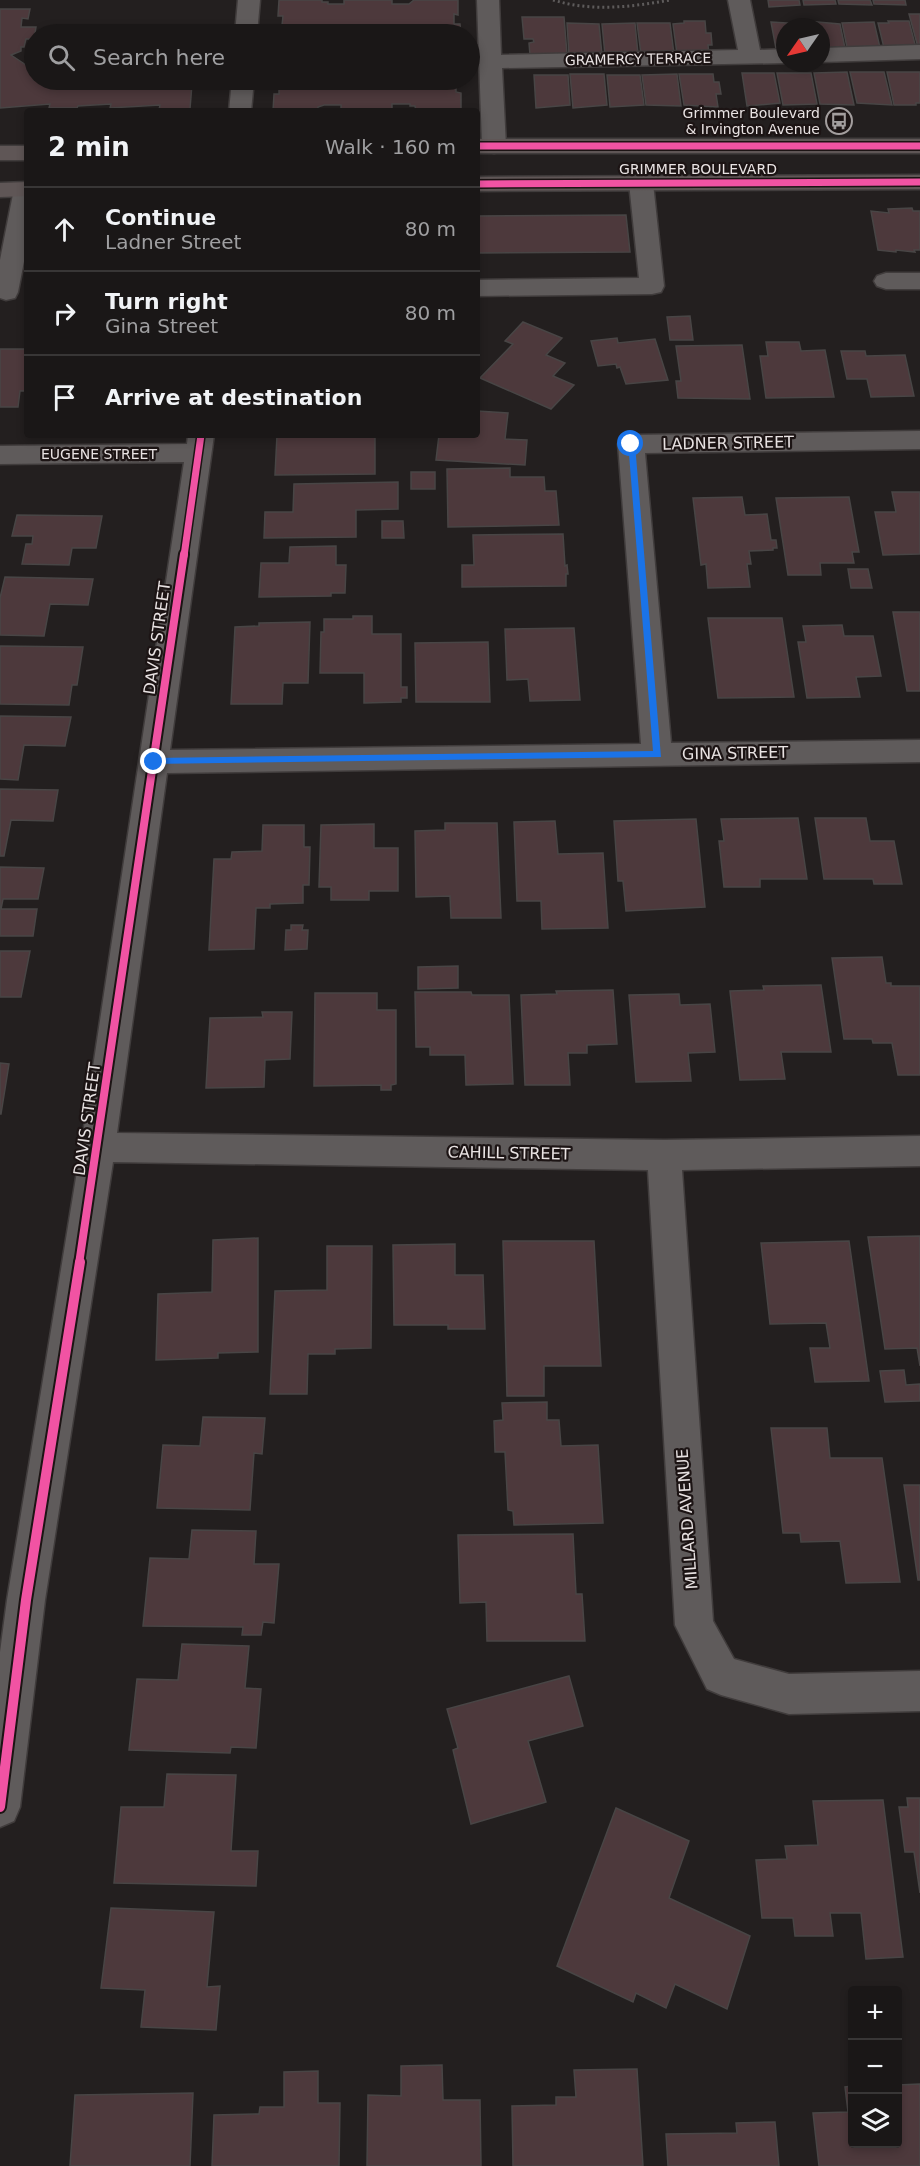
<!DOCTYPE html>
<meta charset="utf-8">
<style>
:root{--surface:#1a1717;--page:#232020;--text:#f1f3f6;--muted:#9f9fa1;--line:#383636}
body{margin:0;font-family:"DejaVu Sans",sans-serif;background:var(--page);color:var(--text)}
.controls{position:absolute;right:18px;bottom:18px;display:grid;overflow:hidden;border-radius:6px;box-shadow:0 3px 9px #0003}
.controls button{width:54px;height:54px;display:grid;place-items:center;padding:0;border:0;border-bottom:2px solid var(--line);background:var(--surface);color:var(--text);font:30px sans-serif}
.compass{position:absolute;left:776px;top:18px;width:54px;height:54px;border-radius:50%;background:var(--surface);box-shadow:0 3px 9px #0003;rotate:236deg}
.stop{position:absolute;width:18px;height:18px;margin:-14px;border:4px solid #1a73e8;border-radius:50%;background:#fff}
.stop.end{background:#1a73e8;border-color:#fff;box-shadow:0 2px 6px #0008}
.list{margin:0;padding:0;list-style:none}
h2{display:flex;justify-content:space-between;align-items:center;height:78px;margin:0;padding:0 24px;font-size:26px}
h2 small{font-size:20px;font-weight:400;color:var(--muted)}
.list li{display:grid;grid-template-columns:39px 1fr auto;gap:18px;align-items:center;box-sizing:border-box;height:84px;padding:0 24px;border-top:2px solid var(--line)}
.list b{display:block;font-size:22px;white-space:nowrap}
.list p{margin:0;font-size:20px;white-space:nowrap;color:var(--muted)}
.list em{font-size:20px;font-style:normal;color:var(--muted)}
.icon{flex:none;width:33px;height:33px;fill:none;stroke:currentColor;stroke-width:2;stroke-linecap:round;stroke-linejoin:round}
.map{position:relative;flex:none;width:920px;height:2166px;overflow:hidden}
.search{position:absolute;background:var(--surface);box-shadow:0 3px 9px #0003;left:24px;top:24px;width:456px;height:66px;display:flex;align-items:center;gap:15px;box-sizing:border-box;padding:0 21px;border-radius:33px;color:var(--muted);font-size:22px}
.panel{position:absolute;background:var(--surface);box-shadow:0 3px 9px #0003;left:24px;top:108px;width:456px;height:330px;border-radius:6px}
.map>svg:first-child{display:block}
.building{fill:#4d393c;stroke:#484545;stroke-width:1.5}
.lines{fill:none;stroke-linecap:round;stroke-linejoin:round}
.minor-casing{stroke:#403c3c;stroke-width:3}
.major-casing{stroke:#403c3c;stroke-width:3}
.path{stroke:#5e5b5b;stroke-width:3;stroke-dasharray:2 3;stroke-linecap:butt}
.minor{fill:#5f5b5b;fill-rule:evenodd}
.major{fill:#5f5656;fill-rule:evenodd}
.cycleway-far2-casing{stroke:#1c1414;stroke-width:10}
.cycleway-far1-casing{stroke:#1c1414;stroke-width:12}
.cycleway-casing{stroke:#1c1414;stroke-width:14}
.cycleway-far2{stroke:#f153a3;stroke-width:7}
.cycleway-far1{stroke:#f153a3;stroke-width:8}
.cycleway{stroke:#f153a3;stroke-width:10}
.route{fill:#1a73e8}
.labels{text-anchor:middle;dominant-baseline:central;stroke-width:4.5;stroke-linejoin:round;paint-order:stroke}
.far-street-label{font-size:14px;fill:#e8e2e2;stroke:#1c1414}
.far-poi-label{font-size:14px;fill:#e8e2e2;stroke:#1c1414;text-anchor:end}
.street-label{font-size:16px;fill:#e8e2e2;stroke:#1c1414}
</style>
<div class="map">
<svg width="920" height="2166" viewBox="0 0 920 2166">
<rect width="100%" height="100%" fill="#231f1f"/>
<g class="building">
<polygon points="279,0 322,0 322,2 328,2 328,4 344,4 344,0 392,0 392,4 409,4 414,0 458,0 458,15 454,14 454,24 460,24 461,34 275,34 276,25 282,25 283,16 278,16"/>
<polygon points="768,0 799,0 800,5 769,7"/>
<polygon points="803,0 835,0 836,4 804,5"/>
<polygon points="838,0 870,0 872,5 839,4"/>
<polygon points="873,0 905,0 906,5 874,4"/>
<polygon points="0,9 30,9 28,19 22,18 21,27 36,27 34,39 26,39 24,47 21,47 21,51 11,55 26,65 34,61 34,80 186,80 185,84 192,84 190,109 159,110 160,105 110,108 111,104 78,106 77,108 49,108 50,104 0,108"/>
<polygon points="909,14 920,14 920,51 919,51"/>
<polygon points="522,17 564,17 567,54 530,55 529,43 534,42 533,39 524,39"/>
<polygon points="684,21 705,21 706,33 711,33 712,45 708,45 709,54 677,54 673,24 684,23"/>
<polygon points="806,21 840,24 846,53 821,53 821,27 808,27"/>
<polygon points="888,21 909,21 917,52 885,52 878,23 889,23"/>
<polygon points="771,22 803,24 804,27 785,27 785,54 777,54"/>
<polygon points="874,22 881,52 848,52 842,23"/>
<polygon points="567,23 599,24 602,55 569,55"/>
<polygon points="635,23 638,54 605,55 602,24"/>
<polygon points="637,23 670,23 674,54 641,54"/>
<polygon points="847,72 854,105 820,104 814,73"/>
<polygon points="850,72 884,72 892,105 857,103"/>
<polygon points="887,72 920,72 920,103 916,103 916,105 894,105"/>
<polygon points="742,73 774,73 780,103 747,106"/>
<polygon points="777,73 811,73 817,104 783,105"/>
<polygon points="570,74 604,74 607,105 573,108"/>
<polygon points="677,74 681,106 646,105 642,75"/>
<polygon points="679,74 713,74 714,82 719,82 721,94 716,94 718,107 684,105"/>
<polygon points="534,75 568,75 570,105 536,108"/>
<polygon points="607,75 640,75 644,105 610,107"/>
<polygon points="273,80 462,80 462,83 456,83 456,92 461,93 461,111 416,111 415,106 410,106 410,104 392,104 392,111 341,111 341,105 324,105 318,107 318,111 273,111 274,94 279,94 279,84 272,84"/>
<polygon points="912,208 913,211 920,211 920,250 914,250 915,252 896,250 896,252 878,250 871,211 889,213 888,209"/>
<polygon points="626,215 630,252 477,253 477,216"/>
<polygon points="690,316 693,340 670,340 667,317"/>
<polygon points="523,322 562,338 546,355 565,363 553,376 574,385 551,409 480,378 513,344 505,341"/>
<polygon points="617,338 618,343 655,339 668,380 626,384 620,367 617,368 616,364 598,366 591,341"/>
<polygon points="766,342 799,342 801,351 825,350 834,397 766,398 760,356 768,356"/>
<polygon points="742,345 750,399 678,398 676,381 681,381 676,346"/>
<polygon points="0,349 27,349 27,391 20,391 18,407 0,407"/>
<polygon points="841,351 865,351 866,356 905,355 914,396 871,397 867,379 847,379"/>
<polygon points="477,411 508,413 505,439 527,440 525,465 436,460 439,435 477,435"/>
<polygon points="277,435 375,435 375,474 275,475"/>
<polygon points="510,468 510,477 544,477 545,491 556,491 559,525 448,527 447,469"/>
<rect x="411" y="472" width="24" height="17"/>
<polygon points="398,482 398,509 356,510 356,537 264,538 265,512 293,512 294,484"/>
<polygon points="892,492 920,492 920,554 883,555 875,512 896,512"/>
<polygon points="742,497 745,515 767,514 771,540 776,540 777,548 773,548 773,550 749,551 751,564 747,564 750,587 708,588 706,564 701,565 693,498"/>
<polygon points="849,497 859,552 852,552 854,563 820,563 821,575 788,575 776,498"/>
<polygon points="17,515 102,516 96,548 72,548 69,565 22,564 26,544 32,544 33,536 12,536"/>
<polygon points="382,521 403,521 404,538 382,538"/>
<polygon points="563,534 565,566 567,565 568,574 566,574 566,586 462,587 462,565 474,565 473,535"/>
<polygon points="336,546 336,565 346,565 345,593 331,593 331,596 259,597 261,563 289,563 290,547"/>
<polygon points="848,569 868,569 872,588 851,588"/>
<polygon points="5,577 93,579 88,605 50,604 44,636 0,635 0,598"/>
<polygon points="893,612 920,612 920,691 907,691"/>
<polygon points="353,616 372,616 372,634 401,634 401,687 407,687 407,698 401,698 401,702 364,703 364,673 320,673 321,632 324,632 324,619 353,619"/>
<polygon points="708,618 782,618 794,697 718,698"/>
<polygon points="310,622 308,683 283,683 282,704 231,704 235,627 259,626 259,623"/>
<polygon points="842,625 844,636 873,636 881,676 856,677 860,697 807,698 798,642 806,642 803,626"/>
<polygon points="574,628 580,700 530,701 528,679 507,680 505,629"/>
<polygon points="488,642 490,702 416,702 415,643"/>
<polygon points="0,646 83,647 77,685 72,685 69,705 0,704"/>
<polygon points="0,716 71,717 65,746 24,745 18,780 0,779"/>
<polygon points="0,789 58,790 53,821 11,820 4,856 0,856"/>
<polygon points="798,818 807,879 760,879 760,887 724,887 719,841 724,841 721,819"/>
<polygon points="815,818 866,818 870,841 894,841 902,884 874,884 873,879 824,879"/>
<polygon points="696,819 705,907 626,911 623,881 618,881 614,821"/>
<polygon points="555,821 558,854 603,853 608,928 542,929 541,901 517,901 514,822"/>
<polygon points="445,823 497,823 501,918 451,918 450,896 416,897 415,831 445,830"/>
<polygon points="374,824 374,848 398,848 398,891 369,891 369,900 331,900 331,887 319,887 321,825"/>
<polygon points="263,825 304,825 304,847 310,847 309,885 303,885 303,903 270,904 270,908 256,908 254,949 209,950 214,859 231,859 232,852 262,851"/>
<polygon points="0,867 44,868 38,899 3,899 1,909 37,909 33,936 0,936"/>
<polygon points="291,925 303,925 302,930 308,930 307,949 285,950 286,930 291,930"/>
<polygon points="0,951 30,951 21,997 0,997"/>
<polygon points="882,957 886,983 891,983 891,986 920,986 920,1075 898,1075 892,1043 873,1043 872,1039 844,1039 832,958"/>
<polygon points="458,966 458,988 418,989 418,967"/>
<polygon points="821,985 831,1052 781,1052 785,1079 740,1080 730,991 764,990 763,986"/>
<polygon points="613,990 617,1044 587,1045 587,1053 568,1053 570,1085 525,1085 521,995 557,994 556,991"/>
<polygon points="415,992 471,992 472,995 509,995 513,1084 466,1085 465,1055 430,1055 430,1047 416,1047"/>
<polygon points="315,993 377,993 377,1010 396,1010 396,1084 391,1085 391,1090 381,1090 381,1085 314,1086"/>
<polygon points="679,994 680,1005 710,1004 715,1052 688,1053 691,1081 636,1082 629,995"/>
<polygon points="262,1012 292,1012 290,1059 265,1060 264,1087 206,1088 210,1018 263,1017"/>
<polygon points="0,1063 9,1064 1,1114 0,1114"/>
<polygon points="920,1236 920,1366 917,1348 885,1349 868,1237"/>
<polygon points="258,1238 258,1352 218,1353 218,1358 156,1360 158,1294 212,1292 213,1240"/>
<polygon points="503,1241 594,1241 601,1366 544,1366 544,1396 507,1396"/>
<polygon points="849,1241 869,1381 815,1382 810,1348 830,1348 826,1323 770,1324 761,1243"/>
<polygon points="455,1244 455,1275 483,1275 485,1329 448,1329 448,1325 394,1325 393,1245"/>
<polygon points="327,1246 372,1246 371,1348 335,1349 335,1354 308,1354 307,1394 270,1394 275,1291 327,1290"/>
<polygon points="904,1370 906,1385 920,1384 920,1401 885,1402 880,1371"/>
<polygon points="547,1402 547,1420 559,1420 561,1446 598,1445 603,1523 514,1525 513,1511 508,1510 505,1452 495,1452 494,1421 503,1420 502,1403"/>
<polygon points="203,1417 265,1418 262,1454 254,1453 250,1510 157,1508 163,1445 200,1446"/>
<polygon points="771,1428 827,1428 830,1458 882,1458 900,1582 846,1583 840,1541 801,1542 800,1533 783,1533"/>
<polygon points="904,1485 920,1485 920,1580 918,1580"/>
<polygon points="192,1530 256,1531 254,1564 279,1564 274,1623 263,1622 261,1635 242,1635 243,1627 143,1626 150,1558 189,1559"/>
<polygon points="573,1534 576,1594 582,1594 585,1641 487,1641 486,1602 460,1603 458,1535"/>
<polygon points="182,1644 249,1646 245,1688 261,1689 256,1748 231,1747 230,1753 129,1750 137,1679 178,1680"/>
<polygon points="569,1676 583,1726 528,1741 546,1802 471,1824 453,1750 458,1748 447,1709"/>
<polygon points="167,1774 236,1775 231,1851 258,1851 256,1886 114,1883 121,1807 164,1807"/>
<polygon points="907,1798 920,1798 920,1893 914,1852 905,1852 899,1807 908,1807"/>
<polygon points="883,1800 903,1957 866,1959 861,1913 830,1913 833,1936 795,1936 793,1918 762,1918 756,1860 787,1859 785,1846 818,1845 813,1801"/>
<polygon points="616,1808 689,1841 669,1898 750,1936 727,2009 675,1984 666,2008 636,1993 633,2002 557,1966"/>
<polygon points="111,1908 214,1912 207,1987 220,1986 216,2030 141,2027 145,1990 101,1988"/>
<polygon points="442,2065 443,2100 480,2100 481,2166 367,2166 368,2095 401,2096 401,2066"/>
<polygon points="637,2069 643,2166 513,2166 512,2106 556,2105 556,2097 576,2097 574,2070"/>
<polygon points="318,2071 318,2103 340,2103 339,2166 212,2166 214,2115 259,2114 260,2107 284,2107 284,2072"/>
<polygon points="920,2084 920,2166 819,2166 813,2113 848,2112 845,2087 852,2086 852,2144 898,2144 898,2085"/>
<polygon points="193,2093 190,2166 70,2166 75,2095"/>
<polygon points="775,2122 779,2166 668,2166 666,2134 737,2133 736,2123"/>
</g>
<g class="lines">
<defs>
<g id="minor">
<polygon points="238,0 260,0 257,34 235,34"/>
<polygon points="477,0 499,0 501,55 738,50 728,0 750,0 760,50 785,49 785,63 502,68 506,146 502,151 494,153 486,151 482,146"/>
<polygon points="920,45 920,59 821,62 821,48"/>
<polygon points="232,80 254,80 251,111 229,111"/>
<polygon points="641,176 649,178 653,183 664,286 661,292 652,294 477,296 477,280 639,278 629,183 633,178"/>
<polygon points="26,182 27,246 18,292 15,298 6,300 0,298 0,260 14,189 18,184"/>
<polygon points="886,273 920,273 920,289 886,289 877,286 874,281 877,276"/>
<polygon points="920,431 920,449 645,453 671,743 920,740 920,762 167,773 117,1133 664,1140 920,1136 920,1166 682,1170 713,1621 734,1659 789,1674 920,1671 920,1711 789,1714 721,1695 707,1689 675,1625 648,1170 113,1162 45,1600 20,1807 14,1821 0,1827 0,1652 7,1600 81,1147 184,462 0,464 0,446 187,444 188,435 214,435 170,750 641,744 618,444 622,438 631,435"/>
</g>
<g id="major">
<rect x="477" y="139" width="443" height="14"/>
<rect x="0" y="146" width="27" height="14"/>
<polygon points="920,175 920,189 477,191 477,177"/>
<polygon points="27,182 27,196 0,197 0,183"/>
</g>
</defs>
<use href="#minor" class="minor-casing"/>
<use href="#major" class="major-casing"/>
<path class="path" d="M553 0C592 12 631 7 670 0"/>
<use href="#minor" class="minor"/>
<use href="#major" class="major"/>
<defs>
<g id="cycleway-far2">
<polyline points="477,146 920,146"/>
<polyline points="477,184 920,182"/>
<polyline points="184,556 201,435"/>
</g>
<polyline id="cycleway-far1" points="79,1264 184,554"/>
<polyline id="cycleway" points="0,1807 26,1600 80,1262"/>
</defs>
<use href="#cycleway-far2" class="cycleway-far2-casing"/>
<use href="#cycleway-far1" class="cycleway-far1-casing"/>
<use href="#cycleway" class="cycleway-casing"/>
<use href="#cycleway-far2" class="cycleway-far2"/>
<use href="#cycleway-far1" class="cycleway-far1"/>
<use href="#cycleway" class="cycleway"/>
</g>
<polygon class="route" points="628,442 635,444 661,757 151,764 150,762 154,758 653,751"/>
<defs>
<symbol id="bus-ring" viewBox="-11 -11 22 22"><circle r="9.5" fill="#1c1414" stroke="#a39e9e" stroke-width="1.5"/><path d="M-5-6H5V4H4V6H2V4H-2V6H-4V4H-5ZM-3.5-4V0h7V-4ZM-3.5 1.2v1.5H-2V1.2ZM2 1.2v1.5H3.5V1.2Z" fill="#a39e9e"/></symbol>
</defs>
<g fill-rule="evenodd">
<use href="#bus-ring" x="824" y="106" width="30" height="30"/>
</g>
<g class="labels">
<g class="far-street-label">
<text transform="translate(638 59) rotate(-1)">GRAMERCY TERRACE</text>
<text x="698" y="169">GRIMMER BOULEVARD</text>
<text x="99" y="454">EUGENE STREET</text>
</g>
<g class="far-poi-label">
<text x="820" y="113">Grimmer Boulevard<tspan x="820" dy="16">&amp; Irvington Avenue</tspan></text>
</g>
<g class="street-label">
<text transform="translate(728 443) rotate(-1)">LADNER STREET</text>
<text transform="translate(157 638) rotate(-82)">DAVIS STREET</text>
<text transform="translate(735 753) rotate(-1)">GINA STREET</text>
<text transform="translate(87 1119) rotate(-82)">DAVIS STREET</text>
<text transform="translate(509 1153) rotate(1)">CAHILL STREET</text>
<text transform="translate(687 1519) rotate(-94)">MILLARD AVENUE</text>
</g>
</g>
</svg>
<div class="controls">
<button>+</button>
<button>−</button>
<button><svg class="icon" aria-label="layers" viewBox="0 0 24 24"><path d="M12 4l9 5-9 5-9-5zM3 14l9 5 9-5"/></svg></button>
</div>
<svg class="compass" viewBox="-18 -18 36 36"><path d="M0-13l5 13h-10z" fill="#e53935"/><path d="M0 13l5-13h-10z" fill="#9f9fa1"/></svg>
<div class="stop" style="left:631px;top:444px"></div>
<div class="stop end" style="left:154px;top:762px"></div>
<div class="search"><svg class="icon" aria-label="search" viewBox="0 0 24 24"><circle cx="10" cy="10" r="6"/><path d="M15 15l6 6"/></svg>Search here</div>
<section class="panel">
<h2>2 min<small>Walk · 160 m</small></h2>
<ul class="list">
<li><svg class="icon" aria-label="ahead" viewBox="0 0 24 24"><path d="M12 20V5M6 11l6-6 6 6"/></svg><div><b>Continue</b><p>Ladner Street</p></div><em>80 m</em></li>
<li><svg class="icon" aria-label="right" viewBox="0 0 24 24"><path d="M7 20v-9h11M14 6l5 5-5 5"/></svg><div><b>Turn right</b><p>Gina Street</p></div><em>80 m</em></li>
<li><svg class="icon" aria-label="arrive" viewBox="0 0 24 24"><path d="M6 21V4h12l-3 4 3 4H6"/></svg><div><b>Arrive at destination</b></div></li>
</ul>
</section>
</div>
